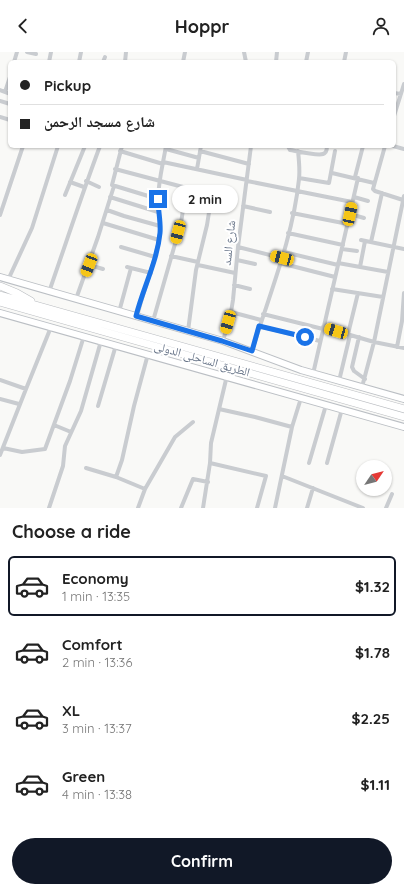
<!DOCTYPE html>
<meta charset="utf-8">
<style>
:root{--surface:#fff;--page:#f2f2f2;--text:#222;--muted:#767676;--line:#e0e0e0;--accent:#111827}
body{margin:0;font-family:Quicksand,"Noto Naskh Arabic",sans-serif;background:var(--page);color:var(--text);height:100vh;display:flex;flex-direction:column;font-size:15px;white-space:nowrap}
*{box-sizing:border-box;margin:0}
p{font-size:13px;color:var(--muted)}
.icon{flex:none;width:22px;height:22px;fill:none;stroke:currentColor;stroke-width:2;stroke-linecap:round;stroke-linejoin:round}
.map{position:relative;height:456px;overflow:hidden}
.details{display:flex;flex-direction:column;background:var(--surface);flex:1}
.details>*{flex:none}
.hud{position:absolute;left:8px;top:8px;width:388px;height:88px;border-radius:6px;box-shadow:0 1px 3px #0004;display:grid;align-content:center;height:88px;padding:0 12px;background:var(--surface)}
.needle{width:26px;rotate:55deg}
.buttons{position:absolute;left:356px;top:408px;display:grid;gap:8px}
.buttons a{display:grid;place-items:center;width:36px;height:36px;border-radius:50%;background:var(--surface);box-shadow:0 1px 3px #0004;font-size:20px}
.end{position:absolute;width:18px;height:18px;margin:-9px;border:5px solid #1a73e8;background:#fff;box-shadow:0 0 0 2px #fff}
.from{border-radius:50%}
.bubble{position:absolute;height:28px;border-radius:14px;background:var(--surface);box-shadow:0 1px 3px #0004;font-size:13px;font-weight:700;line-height:28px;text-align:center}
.car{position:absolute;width:12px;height:24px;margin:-12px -6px;border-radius:5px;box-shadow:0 0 3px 1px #0007;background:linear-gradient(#f5c518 24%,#345 0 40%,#f5c518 0 76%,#345 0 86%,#f5c518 0)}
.hud b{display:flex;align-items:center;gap:14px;height:38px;font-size:15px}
.hud b+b{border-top:1px solid var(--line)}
.hud i{width:10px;height:10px;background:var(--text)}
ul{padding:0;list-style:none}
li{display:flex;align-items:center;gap:12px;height:60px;margin:0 8px 6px;padding:0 4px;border:2px solid transparent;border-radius:6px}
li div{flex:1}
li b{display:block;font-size:15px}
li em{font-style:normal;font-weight:700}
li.selected{border-color:var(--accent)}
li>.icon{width:36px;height:36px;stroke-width:1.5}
h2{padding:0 12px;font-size:18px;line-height:48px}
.button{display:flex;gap:8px;margin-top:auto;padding:8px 12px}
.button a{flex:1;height:46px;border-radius:24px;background:var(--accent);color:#fff;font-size:16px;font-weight:700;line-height:46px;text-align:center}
header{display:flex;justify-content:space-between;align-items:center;height:52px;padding:0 12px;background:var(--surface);font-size:18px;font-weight:700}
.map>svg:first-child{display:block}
</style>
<header><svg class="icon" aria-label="back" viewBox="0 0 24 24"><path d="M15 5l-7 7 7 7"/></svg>Hoppr<svg class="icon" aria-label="person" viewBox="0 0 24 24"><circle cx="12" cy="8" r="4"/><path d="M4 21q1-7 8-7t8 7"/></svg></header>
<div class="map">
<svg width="404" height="456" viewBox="0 0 404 456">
<rect width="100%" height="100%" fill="#f9f9f7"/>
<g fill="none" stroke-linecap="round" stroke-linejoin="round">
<defs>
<path id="secondary" d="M0 225 223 289 301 318 404 347
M0 261 404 375"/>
<path id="highway" d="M0 234 17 241 31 249
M0 243 404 357
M0 250 404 365"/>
</defs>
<use href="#secondary" stroke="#bbbfc4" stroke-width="8"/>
<use href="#highway" stroke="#b9bcc0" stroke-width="8"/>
<path stroke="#c9ccd0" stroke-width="4" d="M27 0 36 2
M244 0 246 10
M14 10 17 0
M49 10 51 0
M79 10 81 0
M103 10 105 5
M125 10 126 0
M183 10 185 0
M276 10 277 0
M306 10 308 0
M344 10 346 0
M0 38 10 42
M5 40 10 25
M394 41 401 42
M0 49 10 52
M394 64 404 32
M0 65 10 68
M122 94 112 133 158 147
M288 94 290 98C296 99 317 104 323 102 326 101 327 98 327 94
M385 94 373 137 375 139 403 148
M393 94 404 97
M166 97 199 106
M120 99 163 112
M200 99 249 112
M163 110 247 128
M115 117 183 135 186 138 181 171 153 269
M197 117 201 94
M332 121 374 131
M355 125 363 94
M299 126 329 131 335 99
M86 129 99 135
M247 129 352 150
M70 130 84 135
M65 143 85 94
M110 145 158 160
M354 145 368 149
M243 154 270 160
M107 158 124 164 160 174
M292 161 348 172
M350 162 364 166
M0 163 23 94
M103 171 159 188
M288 181 343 193
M361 188 404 197
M371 190 382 141
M121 195 155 205
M238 195 282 206
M342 197 357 199
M284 200 338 213
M171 204 198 210
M237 208 255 212
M280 211 335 225
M338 211 388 220
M89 213 103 217
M198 213 235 221
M127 215 151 221
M360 215 365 189
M8 228 32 176 58 94
M234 233 250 237
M332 237 383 245
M49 240C66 191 82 142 100 94
M76 247 98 185 114 134
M119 260 131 216
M231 260 261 268
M263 262 323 277
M137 265C143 237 156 211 160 182 161 171 158 160 158 149 158 130 163 112 166 94
M259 274 320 289
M323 275 374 290 404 296
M188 279 196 218 207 173 213 135
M348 282 358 241
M359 285 352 315 354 319 365 327
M223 289 231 260 233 248 238 195 251 94
M397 295 402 269 404 241
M252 299C269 243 293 186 299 127 300 118 299 108 298 99
M313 322 358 126
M0 328 26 337
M339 329 350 283
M362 335 374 290 404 144
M0 347 19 352
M98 354 116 293
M219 357 255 365 292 375
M54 373 71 380
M3 396 22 400 45 397 70 329 84 284
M0 403 26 337 51 275
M210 411 266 424 257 456
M309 411 326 353
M327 411 342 357
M86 416 116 425 145 437
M282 424 363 456
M116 425 122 408 134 354 148 302
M49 456 63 414 65 394 81 359 101 289
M138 456 145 437 175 385 193 370
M181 456 193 427 208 430
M203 456 210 411 211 391 229 315
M275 456 292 375 301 346
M307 456 313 436
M386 456 392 442"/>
<use href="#secondary" stroke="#fff" stroke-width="6"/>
<use href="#highway" stroke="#fff" stroke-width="7"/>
</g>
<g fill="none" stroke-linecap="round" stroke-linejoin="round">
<path stroke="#1a73e8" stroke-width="5" d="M158 147C158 158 161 170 160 181 157 210 143 236 136 264L222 289 252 299 259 274 305 285"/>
</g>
<g text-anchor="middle" stroke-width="4" stroke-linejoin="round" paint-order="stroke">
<g font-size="12" fill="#677488" stroke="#fff">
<text transform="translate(229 191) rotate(-84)" y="4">شارع السد</text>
<text transform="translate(202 307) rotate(16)" y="4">الطريق الساحلى الدولى</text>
</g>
</g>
</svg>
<div class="buttons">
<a><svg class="needle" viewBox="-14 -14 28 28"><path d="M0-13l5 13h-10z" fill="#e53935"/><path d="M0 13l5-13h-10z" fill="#767676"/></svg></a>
</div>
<i class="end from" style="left:305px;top:285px"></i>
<i class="end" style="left:158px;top:147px"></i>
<div class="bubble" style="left:172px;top:133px;width:66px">2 min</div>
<i class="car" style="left:350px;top:162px;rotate:12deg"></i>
<i class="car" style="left:178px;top:180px;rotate:195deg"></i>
<i class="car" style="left:282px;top:206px;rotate:285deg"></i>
<i class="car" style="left:89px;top:213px;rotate:201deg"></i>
<i class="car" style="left:228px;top:270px;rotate:196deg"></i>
<i class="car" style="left:336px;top:279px;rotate:286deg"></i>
<div class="hud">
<b><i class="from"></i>Pickup</b>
<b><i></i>شارع مسجد الرحمن</b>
</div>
</div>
<section class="details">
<h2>Choose a ride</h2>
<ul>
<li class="selected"><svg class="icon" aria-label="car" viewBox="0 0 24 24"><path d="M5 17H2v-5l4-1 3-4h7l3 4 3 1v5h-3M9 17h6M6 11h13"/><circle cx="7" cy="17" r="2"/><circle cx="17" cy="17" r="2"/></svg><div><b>Economy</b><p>1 min · 13:35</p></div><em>$1.32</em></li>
<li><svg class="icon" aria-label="car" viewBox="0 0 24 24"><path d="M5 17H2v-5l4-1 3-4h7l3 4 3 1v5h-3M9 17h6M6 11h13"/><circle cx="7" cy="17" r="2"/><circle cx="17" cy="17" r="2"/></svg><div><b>Comfort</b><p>2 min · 13:36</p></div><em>$1.78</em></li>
<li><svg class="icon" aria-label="car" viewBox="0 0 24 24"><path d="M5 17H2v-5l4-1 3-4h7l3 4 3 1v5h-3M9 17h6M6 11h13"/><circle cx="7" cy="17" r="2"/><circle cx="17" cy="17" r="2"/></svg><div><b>XL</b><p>3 min · 13:37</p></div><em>$2.25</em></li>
<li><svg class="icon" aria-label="car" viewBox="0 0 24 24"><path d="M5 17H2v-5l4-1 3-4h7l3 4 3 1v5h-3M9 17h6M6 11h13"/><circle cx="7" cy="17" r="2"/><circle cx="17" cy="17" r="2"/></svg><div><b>Green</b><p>4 min · 13:38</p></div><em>$1.11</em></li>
</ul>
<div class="button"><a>Confirm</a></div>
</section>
